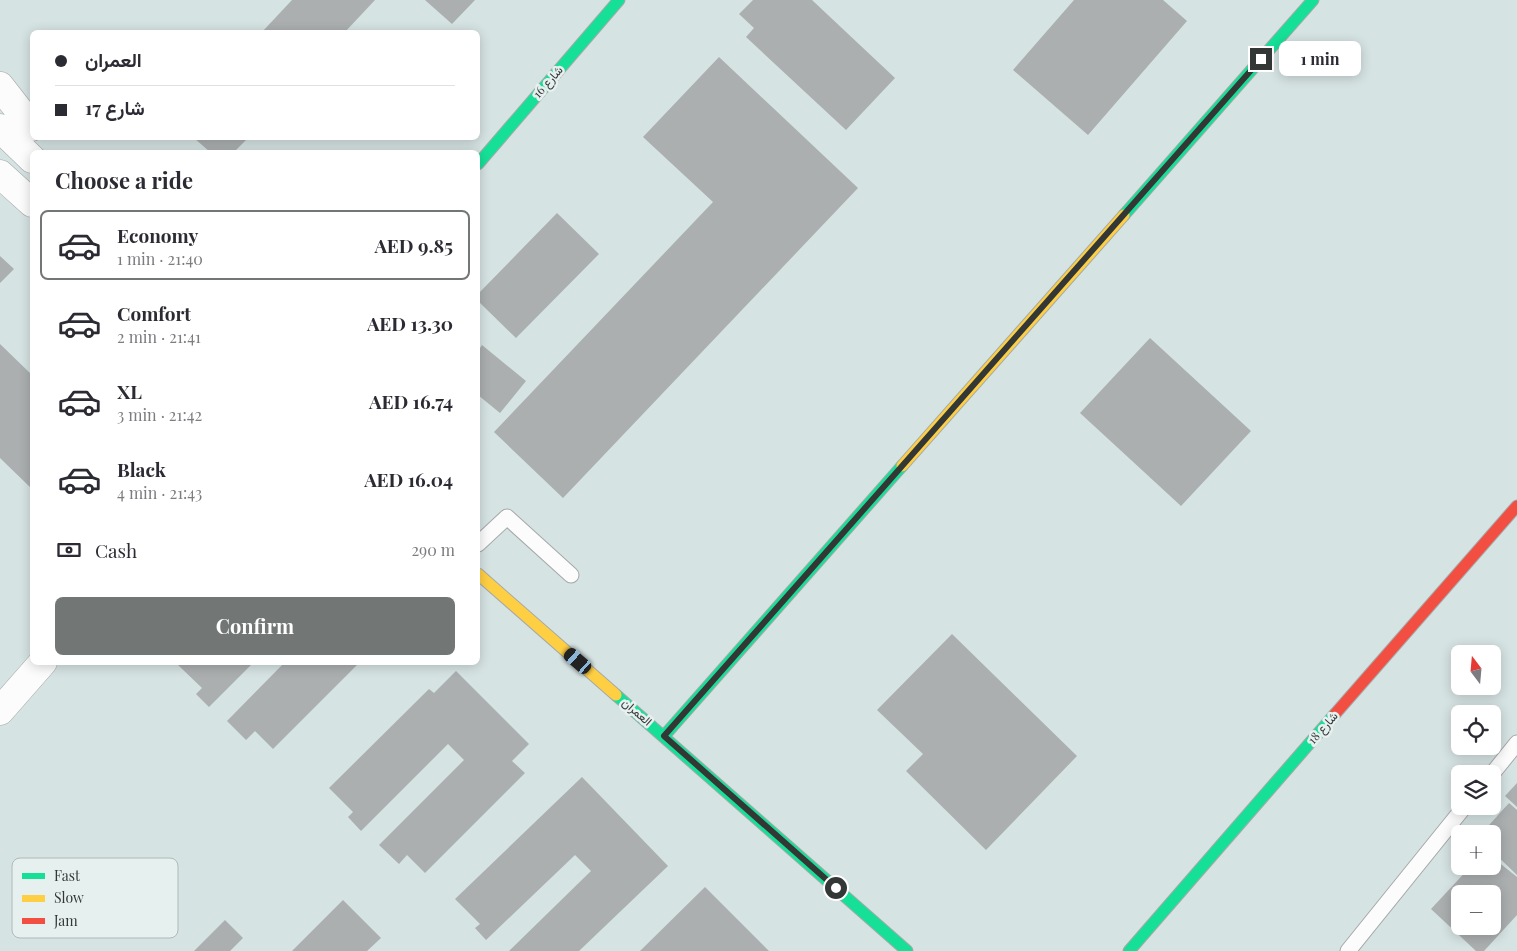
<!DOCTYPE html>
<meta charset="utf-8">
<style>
:root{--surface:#fff;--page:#f2f2f3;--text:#2b2b33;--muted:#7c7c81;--line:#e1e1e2;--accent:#727776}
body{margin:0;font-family:"Playfair Display",Vazirmatn,serif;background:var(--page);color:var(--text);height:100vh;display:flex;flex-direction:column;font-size:19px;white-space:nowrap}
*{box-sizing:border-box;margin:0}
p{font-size:16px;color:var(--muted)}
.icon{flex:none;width:28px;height:28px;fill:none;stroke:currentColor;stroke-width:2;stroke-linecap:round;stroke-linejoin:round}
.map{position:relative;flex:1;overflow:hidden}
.details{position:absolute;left:30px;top:150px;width:450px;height:515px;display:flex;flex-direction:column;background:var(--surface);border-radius:8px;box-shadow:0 2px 12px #0003}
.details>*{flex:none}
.guide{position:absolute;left:30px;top:30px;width:450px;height:110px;border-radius:8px;box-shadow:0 2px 12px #0003;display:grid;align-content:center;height:110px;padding:0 25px;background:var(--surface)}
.needle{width:32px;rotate:344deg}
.buttons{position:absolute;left:1451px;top:645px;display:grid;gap:10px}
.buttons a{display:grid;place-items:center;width:50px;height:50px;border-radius:8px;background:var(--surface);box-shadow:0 2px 12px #0003;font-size:25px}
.end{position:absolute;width:22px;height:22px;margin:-11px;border:6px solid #333736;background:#fff;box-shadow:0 0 0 2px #fff}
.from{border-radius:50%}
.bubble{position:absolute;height:35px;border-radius:8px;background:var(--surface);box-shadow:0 2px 12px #0003;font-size:16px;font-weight:700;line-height:35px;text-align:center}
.car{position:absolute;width:15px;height:30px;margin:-15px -8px;border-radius:6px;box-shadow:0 0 4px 1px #0007;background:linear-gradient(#222 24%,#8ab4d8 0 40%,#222 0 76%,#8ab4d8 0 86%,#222 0)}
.guide b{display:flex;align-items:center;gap:18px;height:48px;font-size:19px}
.guide b+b{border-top:1px solid var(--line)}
.guide i{width:12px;height:12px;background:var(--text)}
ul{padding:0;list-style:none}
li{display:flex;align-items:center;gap:15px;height:70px;margin:0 10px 8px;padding:0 15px;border:2px solid transparent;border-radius:8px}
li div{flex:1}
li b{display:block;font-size:19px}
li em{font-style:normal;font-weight:700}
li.active{border-color:var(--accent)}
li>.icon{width:45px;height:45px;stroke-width:1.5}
h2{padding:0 25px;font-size:22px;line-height:60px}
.pay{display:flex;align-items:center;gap:12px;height:55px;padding:0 25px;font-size:19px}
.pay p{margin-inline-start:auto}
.action{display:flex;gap:10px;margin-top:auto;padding:10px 25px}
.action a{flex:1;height:58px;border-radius:8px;background:var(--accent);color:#fff;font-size:20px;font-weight:700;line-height:58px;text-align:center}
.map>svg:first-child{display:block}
</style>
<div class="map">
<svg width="1517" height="951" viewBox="0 0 1517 951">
<rect width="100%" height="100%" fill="#e8eeed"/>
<path fill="#d5e3e2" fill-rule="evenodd" d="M0 0H1517V951H0ZM32 32H478V138H32ZM32 152H478V662H32ZM1460 654H1492V686H1460ZM1460 714H1492V746H1460ZM1460 774H1492V806H1460ZM1460 834H1492V866H1460ZM1460 894H1492V926H1460Z"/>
<path fill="#abafaf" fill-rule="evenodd" d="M292 0H375L345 32H262Z
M425 0H475L452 24Z
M753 0H812L895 78 846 130 746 37 754 28 739 14Z
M1074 0H1163L1187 21 1088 135 1013 70Z
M719 57 858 188 563 498 494 432 713 202 643 137Z
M194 138H248L234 152H210Z
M557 213 599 254 516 338 478 301V294Z
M0 256 14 269 0 283Z
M1150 338 1251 431 1181 506 1080 413Z
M0 344 32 375V489L0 458Z
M482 345 526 381 500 413 478 395V351Z
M952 634 1077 756 986 850 906 771 923 754 877 710Z
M179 662H254L209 707 196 694 202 688 177 664Z
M285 662H360L273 749 255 731 246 740 227 721Z
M456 671 529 744 512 761 525 773 425 873 407 855 399 864 379 845 464 760 448 744 361 831 348 817 353 812 329 788 429 689 434 693Z
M582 777 668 866 579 951H509L591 871 575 855 486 940 475 928 480 924 455 899Z
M1517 783V807L1505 796Z
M1509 803 1517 810V875L1492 851V834H1481Z
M1492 857 1517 877V915L1484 951H1476L1431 909 1471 866H1492ZM1460 894H1492V926H1460Z
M705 887 769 951H640Z
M343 900 381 938 367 951H292Z
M225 920 243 938 230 951H194Z"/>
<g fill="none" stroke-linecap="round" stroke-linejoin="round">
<defs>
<path id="lane" d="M478 544 507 517 571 575
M1492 774 1517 743
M1348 951 1465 806"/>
<path id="street" d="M0 86 32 127
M0 128 32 159
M0 174 32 203
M0 711 43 662"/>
<path id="fast" d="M478 164 619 0
M1124 215 1313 0
M616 695 907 951
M664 736 902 466
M1129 951 1335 714"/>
<path id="slow" d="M902 466 1124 215
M478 574 616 695"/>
<path id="jam" d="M1335 714 1517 506"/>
</defs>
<use href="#lane" stroke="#a5a9a8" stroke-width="17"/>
<use href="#street" stroke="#a5a9a8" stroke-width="29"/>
<use href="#fast" stroke="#a5a9a8" stroke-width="13"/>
<use href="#slow" stroke="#a5a9a8" stroke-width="13"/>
<use href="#jam" stroke="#a5a9a8" stroke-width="13"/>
<use href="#lane" stroke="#fcfcfc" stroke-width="15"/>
<use href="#street" stroke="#fcfcfc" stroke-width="28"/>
<use href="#fast" stroke="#16e098" stroke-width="11"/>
<use href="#slow" stroke="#ffcf43" stroke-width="11"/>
<use href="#jam" stroke="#f24e42" stroke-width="11"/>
</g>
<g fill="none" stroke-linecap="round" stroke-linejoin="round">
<path stroke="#333736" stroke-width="6" d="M836 888 664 736 1261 59"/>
</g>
<g text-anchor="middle" stroke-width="5" stroke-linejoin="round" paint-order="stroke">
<g font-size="12" fill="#333736" stroke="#e6f0ef">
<text transform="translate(548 82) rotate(-49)" y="4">شارع 16</text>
<text transform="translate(637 712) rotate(41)" y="4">العمران</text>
<text transform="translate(1323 728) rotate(-49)" y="4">شارع 18</text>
</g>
</g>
<rect x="12" y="858" width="166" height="80" rx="8" fill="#e6f0ef" stroke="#b0b8b8" stroke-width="1"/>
<rect x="22" y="873" width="23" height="6" fill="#16e098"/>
<rect x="22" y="895" width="23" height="7" fill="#ffcf43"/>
<rect x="22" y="918" width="23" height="6" fill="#f24e42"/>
<g font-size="14" fill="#333736">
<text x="54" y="881">Fast</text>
<text x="54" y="903">Slow</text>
<text x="54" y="926">Jam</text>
</g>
</svg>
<div class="buttons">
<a><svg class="needle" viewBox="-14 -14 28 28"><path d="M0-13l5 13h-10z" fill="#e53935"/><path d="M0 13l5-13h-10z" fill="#7c7c81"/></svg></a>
<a><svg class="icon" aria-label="locate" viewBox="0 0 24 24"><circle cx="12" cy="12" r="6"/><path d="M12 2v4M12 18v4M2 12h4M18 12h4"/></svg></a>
<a><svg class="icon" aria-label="layers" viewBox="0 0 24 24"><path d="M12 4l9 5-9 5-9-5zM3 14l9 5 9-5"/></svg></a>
<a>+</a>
<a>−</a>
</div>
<i class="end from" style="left:836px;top:888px"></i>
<i class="end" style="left:1261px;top:59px"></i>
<div class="bubble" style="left:1279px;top:41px;width:82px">1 min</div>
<i class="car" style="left:578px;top:661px;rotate:311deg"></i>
<div class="guide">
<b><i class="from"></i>العمران</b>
<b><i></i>شارع 17</b>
</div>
<section class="details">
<h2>Choose a ride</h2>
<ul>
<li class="active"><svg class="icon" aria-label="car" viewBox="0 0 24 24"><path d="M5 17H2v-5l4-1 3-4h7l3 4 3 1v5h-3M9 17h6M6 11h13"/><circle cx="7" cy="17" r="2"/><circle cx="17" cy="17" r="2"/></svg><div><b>Economy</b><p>1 min · 21:40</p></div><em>AED 9.85</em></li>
<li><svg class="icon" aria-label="car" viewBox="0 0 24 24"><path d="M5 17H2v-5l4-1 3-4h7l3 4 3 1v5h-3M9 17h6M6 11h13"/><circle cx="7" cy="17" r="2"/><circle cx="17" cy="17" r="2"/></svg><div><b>Comfort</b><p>2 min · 21:41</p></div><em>AED 13.30</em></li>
<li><svg class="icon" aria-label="car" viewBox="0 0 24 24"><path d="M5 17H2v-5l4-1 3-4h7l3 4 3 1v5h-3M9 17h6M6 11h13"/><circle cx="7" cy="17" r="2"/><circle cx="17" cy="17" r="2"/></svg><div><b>XL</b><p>3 min · 21:42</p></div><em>AED 16.74</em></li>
<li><svg class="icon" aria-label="car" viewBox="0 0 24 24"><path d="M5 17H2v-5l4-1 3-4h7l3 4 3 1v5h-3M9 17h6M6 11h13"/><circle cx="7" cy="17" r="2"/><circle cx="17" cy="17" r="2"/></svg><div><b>Black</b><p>4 min · 21:43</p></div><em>AED 16.04</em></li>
</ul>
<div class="pay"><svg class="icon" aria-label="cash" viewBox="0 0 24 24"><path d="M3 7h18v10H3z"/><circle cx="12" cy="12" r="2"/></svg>Cash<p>290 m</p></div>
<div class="action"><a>Confirm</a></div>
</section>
</div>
